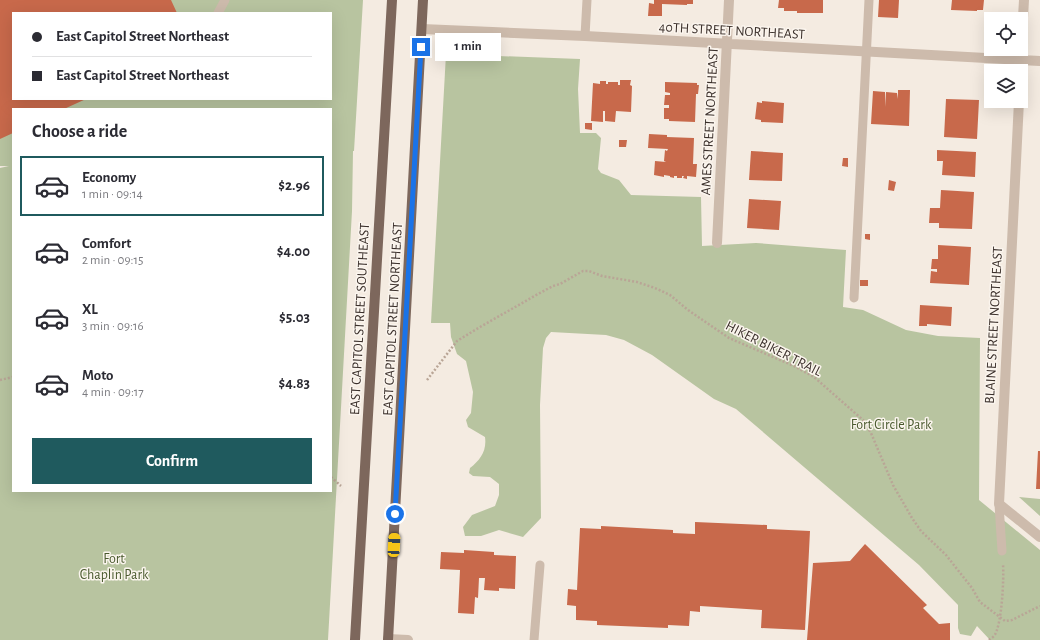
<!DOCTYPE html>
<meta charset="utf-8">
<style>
:root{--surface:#fff;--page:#f2f2f3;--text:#2b2b33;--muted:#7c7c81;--line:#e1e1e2;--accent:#1f5a5e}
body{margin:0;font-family:"Alegreya Sans",sans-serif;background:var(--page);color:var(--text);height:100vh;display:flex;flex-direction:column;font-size:15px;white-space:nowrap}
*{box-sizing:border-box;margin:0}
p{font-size:13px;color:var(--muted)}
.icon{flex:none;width:22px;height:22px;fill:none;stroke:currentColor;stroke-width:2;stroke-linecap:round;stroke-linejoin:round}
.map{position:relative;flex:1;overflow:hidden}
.side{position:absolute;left:12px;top:108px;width:320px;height:384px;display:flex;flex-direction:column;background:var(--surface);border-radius:0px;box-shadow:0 4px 16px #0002}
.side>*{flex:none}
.guide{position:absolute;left:12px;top:12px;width:320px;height:88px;border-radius:0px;box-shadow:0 4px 16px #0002;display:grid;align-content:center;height:88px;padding:0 20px;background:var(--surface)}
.fabs{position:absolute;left:984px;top:12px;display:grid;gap:8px}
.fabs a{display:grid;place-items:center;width:44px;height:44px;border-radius:0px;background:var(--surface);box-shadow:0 4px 16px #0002;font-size:20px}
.end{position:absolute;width:18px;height:18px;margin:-9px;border:5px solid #1a73e8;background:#fff;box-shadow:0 0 0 2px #fff}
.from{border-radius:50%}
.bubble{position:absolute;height:28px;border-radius:0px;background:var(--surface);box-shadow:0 4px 16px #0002;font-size:13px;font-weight:600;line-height:28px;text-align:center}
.car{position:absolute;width:12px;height:24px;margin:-12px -6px;border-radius:5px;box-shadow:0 0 3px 1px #0007;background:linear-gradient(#f5c518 24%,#345 0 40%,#f5c518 0 76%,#345 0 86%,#f5c518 0)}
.guide b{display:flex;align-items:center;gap:14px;height:38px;font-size:15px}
.guide b+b{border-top:1px solid var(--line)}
.guide i{width:10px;height:10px;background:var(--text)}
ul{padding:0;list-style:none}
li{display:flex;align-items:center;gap:12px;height:60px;margin:0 8px 6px;padding:0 12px;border:2px solid transparent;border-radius:0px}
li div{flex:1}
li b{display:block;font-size:15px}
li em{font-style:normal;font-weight:600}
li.on{border-color:var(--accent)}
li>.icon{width:36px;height:36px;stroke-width:1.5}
h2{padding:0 20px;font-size:18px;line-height:48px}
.primary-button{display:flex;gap:8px;margin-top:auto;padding:8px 20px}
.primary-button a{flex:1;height:46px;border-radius:0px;background:var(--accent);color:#fff;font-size:16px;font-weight:600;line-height:46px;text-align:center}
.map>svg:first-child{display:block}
</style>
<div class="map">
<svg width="1040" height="640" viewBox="0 0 1040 640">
<rect width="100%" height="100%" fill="#f4ebe1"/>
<path fill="#b8c4a0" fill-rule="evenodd" d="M0 0H363L354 151H353L352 211 328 640H0V168L9 166H0ZM13 13H331V99H13ZM13 109H331V491H13Z
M446 54 580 59 578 89 580 133H596L601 138 598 169 601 173 619 180 631 195 701 197 702 246 756 243 846 250 843 307 863 310 906 330 938 336 980 338 979 500 1040 550V640H990L977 626 971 636 960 634 958 628V605L919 565 736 409 714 399 652 355 624 340 606 335 551 332 546 338 543 348 540 405 541 518 523 537 499 530 481 536H465L463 527 472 515 495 506 499 495V484L490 477 473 476 469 473 470 468C480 460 487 451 485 437L468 427 466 420 471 413 473 392 466 361 457 354 451 337 450 323H431Z
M1019 497 1040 499V516Z"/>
<path fill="#c8694b" d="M0 0H171L177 13H13V99H86L64 109H13V133L0 139Z
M654 0H693V4H687V5L662 4V16H648L649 3 654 4Z
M779 0H823V13H797V11H784V8H778Z
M879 0H899L898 18 878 17Z
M952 0H984L983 10H977V11L951 10Z
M620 80H631L630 85 632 86 631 112 616 111 615 122 605 121V111H603V122L591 121 593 83 600 84V81H606V84H608V82H618V85H620Z
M665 82 697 83V85H699L698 94H696L695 122 669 121V119H664V108H669V105H664L665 95H670V93L665 92Z
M898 90H910L909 126 871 124 873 91 885 92V107L886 92 897 93 898 99Z
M946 99 979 100 977 139 944 137Z
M762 101 784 103 783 123 761 122V120L755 119 757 102 762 103Z
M585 123H592V130L585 129Z
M649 134 667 135V137L694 138 693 164H697L696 177 687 176V179L683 178 684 176H682V178H677V176H674V178L670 177V176L664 175V177L654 175 655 161 666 162 664 161 665 150 667 151 668 149 648 148Z
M619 140H627L626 147H619Z
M937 150 976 152 975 177 942 175 943 161H937Z
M751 151 783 153 782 181 749 180Z
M843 158H848V167L842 166Z
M889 180 896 182 894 191 888 190Z
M941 190 974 192 972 229 939 228V223H929L930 208H940Z
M749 199 781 201 779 230 747 228Z
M865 234H870V240L865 239Z
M938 245 971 247 969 285 930 283 931 271 937 272V269H931L932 259H938Z
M860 280H868V286H860Z
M920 305 952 307 951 326 927 324V326H919Z
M1038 451H1040V489H1036Z
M695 522 767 525V529L810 531 805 630 761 628 762 610 700 606V612L690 611 689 626 668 625V628L597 625V621L576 620V606L567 605 568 589 577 590 580 528 601 529V526L673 530V533L695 534Z
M865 544 927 605 923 608 939 624 950 623V640H807L813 563 850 561Z
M464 550 494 552V555L516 556 515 589 499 588V591L484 590 485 578H479L478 598 475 597 474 614 458 613 460 570 440 569 441 552 464 553Z"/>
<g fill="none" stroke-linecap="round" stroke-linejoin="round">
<path stroke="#b9a596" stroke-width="2.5" stroke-dasharray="2 2" stroke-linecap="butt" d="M0 380 13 377
M427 380 457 341 480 327 538 294 553 286 560 284 583 271H589L602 276 637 282 655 288 670 295 688 310 729 338 794 366 814 377 863 420 871 433 893 485 912 518 921 531 946 555 972 588 980 602 1005 621 1012 620 1040 606
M331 477 341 486
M989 640C990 639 992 638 994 636 1002 626 1004 578 1003 564"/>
<path stroke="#cdbbac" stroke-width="9" d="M218 13 225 0
M585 36 587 0
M854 298 869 0
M999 504 1002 551
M534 640 540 565"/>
<path stroke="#cdbbac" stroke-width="10" d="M422 29 585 36 1040 61
M1020 71 1024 0
M1019 101 999 504 1040 537
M717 243 729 0
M388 639 408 640"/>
<path stroke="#7d675c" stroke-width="10" d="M355 640 392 0
M388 640 423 0"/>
</g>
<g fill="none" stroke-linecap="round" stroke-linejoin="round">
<path stroke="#1a73e8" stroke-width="5" d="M395 514 421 47"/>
</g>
<g text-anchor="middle" stroke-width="3" stroke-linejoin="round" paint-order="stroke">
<g font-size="14" fill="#3b302b" stroke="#fbf5ee">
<text transform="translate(732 30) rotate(3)" y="5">40TH STREET NORTHEAST</text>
<text transform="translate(709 121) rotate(-87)" y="5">AMES STREET NORTHEAST</text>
<text transform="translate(359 319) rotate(-87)" y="5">EAST CAPITOL STREET SOUTHEAST</text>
<text transform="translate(392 319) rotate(-87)" y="5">EAST CAPITOL STREET NORTHEAST</text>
<text transform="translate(993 325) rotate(-87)" y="5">BLAINE STREET NORTHEAST</text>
<text transform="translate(774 348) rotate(27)" y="5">HIKER BIKER TRAIL</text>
</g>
<g font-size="14" fill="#4a5a2e" stroke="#fbf5ee">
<text x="891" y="429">Fort Circle Park</text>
<text x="114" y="563">Fort<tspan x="114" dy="16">Chaplin Park</tspan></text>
</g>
</g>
</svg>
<div class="fabs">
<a><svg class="icon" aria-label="locate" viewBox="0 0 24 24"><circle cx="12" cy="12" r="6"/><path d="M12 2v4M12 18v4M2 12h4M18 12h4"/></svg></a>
<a><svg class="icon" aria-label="layers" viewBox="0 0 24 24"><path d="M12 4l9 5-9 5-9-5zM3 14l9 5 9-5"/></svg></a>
</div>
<i class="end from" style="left:395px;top:514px"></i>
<i class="end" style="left:421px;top:47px"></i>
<div class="bubble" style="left:435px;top:33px;width:66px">1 min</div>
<i class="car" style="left:394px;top:545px;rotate:3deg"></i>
<div class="guide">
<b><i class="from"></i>East Capitol Street Northeast</b>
<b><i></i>East Capitol Street Northeast</b>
</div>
<section class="side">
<h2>Choose a ride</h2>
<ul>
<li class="on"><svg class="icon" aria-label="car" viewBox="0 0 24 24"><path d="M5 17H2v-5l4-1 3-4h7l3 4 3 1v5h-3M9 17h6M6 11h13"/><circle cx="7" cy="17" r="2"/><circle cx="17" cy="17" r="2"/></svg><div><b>Economy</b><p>1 min · 09:14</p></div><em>$2.96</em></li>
<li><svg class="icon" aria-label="car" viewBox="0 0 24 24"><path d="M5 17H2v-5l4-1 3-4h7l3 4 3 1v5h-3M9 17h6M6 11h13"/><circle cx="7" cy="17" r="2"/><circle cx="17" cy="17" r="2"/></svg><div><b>Comfort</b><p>2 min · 09:15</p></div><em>$4.00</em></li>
<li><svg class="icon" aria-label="car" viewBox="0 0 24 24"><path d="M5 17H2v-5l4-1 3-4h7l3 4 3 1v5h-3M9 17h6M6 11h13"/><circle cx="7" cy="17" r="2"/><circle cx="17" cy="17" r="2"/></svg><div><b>XL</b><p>3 min · 09:16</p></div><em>$5.03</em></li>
<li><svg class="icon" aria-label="car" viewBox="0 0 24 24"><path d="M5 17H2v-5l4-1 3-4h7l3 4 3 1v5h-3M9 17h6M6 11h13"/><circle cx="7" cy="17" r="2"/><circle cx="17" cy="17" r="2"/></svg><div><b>Moto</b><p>4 min · 09:17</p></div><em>$4.83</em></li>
</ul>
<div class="primary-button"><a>Confirm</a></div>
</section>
</div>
